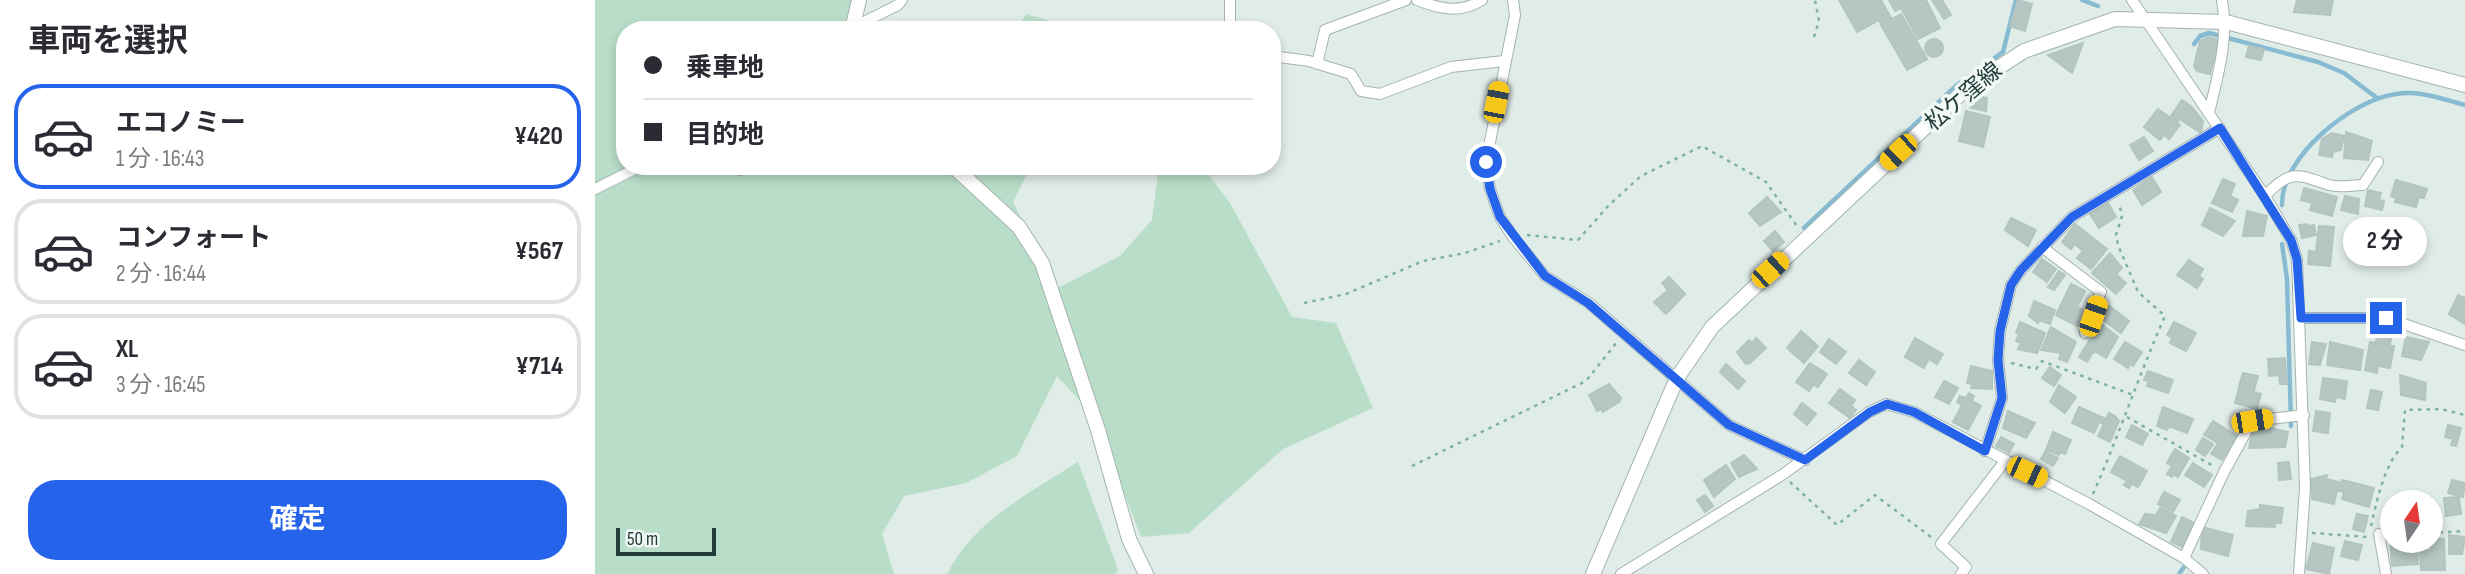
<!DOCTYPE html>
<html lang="ja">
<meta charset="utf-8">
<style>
:root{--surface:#fff;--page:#f7f7f7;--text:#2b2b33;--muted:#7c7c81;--line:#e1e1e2;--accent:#2563eb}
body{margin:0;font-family:"Sofia Sans Condensed","Noto Sans JP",sans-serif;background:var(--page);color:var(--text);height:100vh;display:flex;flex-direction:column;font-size:26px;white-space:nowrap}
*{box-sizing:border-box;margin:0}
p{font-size:23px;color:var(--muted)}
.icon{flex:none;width:38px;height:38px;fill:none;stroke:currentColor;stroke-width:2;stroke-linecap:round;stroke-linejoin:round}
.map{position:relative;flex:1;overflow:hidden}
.drawer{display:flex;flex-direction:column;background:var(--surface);width:595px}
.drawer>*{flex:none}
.top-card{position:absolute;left:21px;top:21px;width:665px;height:154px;border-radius:28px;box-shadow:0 4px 10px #0003;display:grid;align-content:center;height:154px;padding:0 28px;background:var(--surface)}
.needle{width:46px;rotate:13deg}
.tools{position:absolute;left:1785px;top:490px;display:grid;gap:14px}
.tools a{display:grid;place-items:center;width:63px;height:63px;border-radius:50%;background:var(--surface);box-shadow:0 4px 10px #0003;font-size:35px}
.scale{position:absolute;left:21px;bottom:18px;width:100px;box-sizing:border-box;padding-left:7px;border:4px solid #213c39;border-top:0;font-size:19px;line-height:24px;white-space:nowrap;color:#213c39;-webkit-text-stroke:5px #f1f8f5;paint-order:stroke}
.end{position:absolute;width:32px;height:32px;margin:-16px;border:9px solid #2563eb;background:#fff;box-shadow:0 0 0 4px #fff}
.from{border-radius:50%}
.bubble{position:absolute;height:49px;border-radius:24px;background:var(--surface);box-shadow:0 4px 10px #0003;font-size:23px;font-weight:700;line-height:49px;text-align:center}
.car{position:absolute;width:21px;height:42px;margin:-21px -10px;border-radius:9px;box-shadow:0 0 5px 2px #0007;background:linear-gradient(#f5c518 24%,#345 0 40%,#f5c518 0 76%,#345 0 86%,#f5c518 0)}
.top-card b{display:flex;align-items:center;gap:24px;height:66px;font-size:26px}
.top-card b+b{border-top:2px solid var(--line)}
.top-card i{width:18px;height:18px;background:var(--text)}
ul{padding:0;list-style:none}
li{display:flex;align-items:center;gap:21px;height:105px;margin:0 14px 10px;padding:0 14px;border:4px solid var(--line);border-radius:28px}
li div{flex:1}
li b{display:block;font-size:26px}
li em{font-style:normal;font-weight:700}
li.active{border-color:var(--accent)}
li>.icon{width:63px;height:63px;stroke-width:1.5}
h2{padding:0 28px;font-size:32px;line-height:84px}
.cta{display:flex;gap:14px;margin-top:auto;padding:14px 28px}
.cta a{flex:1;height:80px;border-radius:28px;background:var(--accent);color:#fff;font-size:28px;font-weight:700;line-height:80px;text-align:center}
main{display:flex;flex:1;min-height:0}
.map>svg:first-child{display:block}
</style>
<main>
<section class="drawer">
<h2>車両を選択</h2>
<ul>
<li class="active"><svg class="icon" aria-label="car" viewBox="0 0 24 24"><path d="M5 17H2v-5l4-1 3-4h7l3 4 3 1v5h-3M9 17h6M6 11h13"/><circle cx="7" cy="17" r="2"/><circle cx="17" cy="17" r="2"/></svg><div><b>エコノミー</b><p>1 分 · 16:43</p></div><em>¥420</em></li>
<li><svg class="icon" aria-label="car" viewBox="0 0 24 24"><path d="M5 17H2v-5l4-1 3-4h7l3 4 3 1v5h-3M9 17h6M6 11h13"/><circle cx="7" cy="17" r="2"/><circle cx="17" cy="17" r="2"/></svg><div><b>コンフォート</b><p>2 分 · 16:44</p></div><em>¥567</em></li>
<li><svg class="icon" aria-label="car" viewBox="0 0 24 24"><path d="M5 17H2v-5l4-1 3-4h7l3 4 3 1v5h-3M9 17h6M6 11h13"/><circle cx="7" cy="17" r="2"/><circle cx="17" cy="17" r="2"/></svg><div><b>XL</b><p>3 分 · 16:45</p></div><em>¥714</em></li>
</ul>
<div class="cta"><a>確定</a></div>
</section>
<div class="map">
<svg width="1870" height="574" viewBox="0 0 1870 574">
<rect width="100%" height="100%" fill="#e0ece8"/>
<path fill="#b8ddc8" d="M0 0H257L248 30H30V166H436L418 202 461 289 525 256 557 220 564 166H607L635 203 697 317 741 323 778 408 688 449 594 533 546 537 500 417 462 376 422 456 371 483 309 496 287 534 299 574H0Z
M432 14 485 30H419Z
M483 462 523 569 520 574H352C379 520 435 493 483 462Z"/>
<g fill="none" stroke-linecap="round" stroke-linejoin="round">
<path stroke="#87bbd2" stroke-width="4.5" d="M1487 0 1503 6
M1599 44 1605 36 1614 33 1723 62 1749 73 1782 98
M1687 205C1686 157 1756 100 1801 94 1824 90 1847 99 1870 105
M1209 228 1362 85 1408 52 1421 0
M1687 244 1692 279 1696 426
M1584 574 1589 567"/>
</g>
<path fill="#b6c6c2" stroke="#b3c5c0" stroke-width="2" d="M1244 0H1286L1296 18 1286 24 1284 20 1262 32Z
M1294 0H1331L1345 28 1323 39 1306 8 1300 11Z
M1337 0H1347L1356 15 1349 19Z
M1423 0 1437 4 1430 31 1415 26Z
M1702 0H1738L1735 15 1699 12Z
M1306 14 1332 59 1312 70 1286 25Z
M1613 37 1624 40 1615 74 1602 71 1599 66 1605 41Z
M1330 48a9 9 0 1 1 18 0a9 9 0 1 1-18 0Z
M1488 43 1477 73 1453 55Z
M1654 46 1669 49 1666 60 1651 57Z
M1388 97 1392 98 1391 111 1376 108Z
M1587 100 1594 105 1583 121 1576 116Z
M1596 106 1608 121 1606 133 1586 120Z
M1563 109 1585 125 1574 139 1569 135 1565 140 1549 127Z
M1371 111 1395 117 1388 147 1364 141Z
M1751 132 1777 141 1773 160 1749 158Z
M1737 133 1749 136 1746 150 1738 152 1737 157 1724 155 1727 139Z
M1549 137 1558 151 1544 160 1535 145Z
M1557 177 1566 192 1547 205 1538 190Z
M1628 179 1640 184 1635 196 1643 200 1637 212 1617 203Z
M1801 180 1832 189 1829 198 1824 197 1821 207 1800 202 1801 198 1796 196Z
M1709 188 1742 197 1737 216 1715 210 1717 203 1706 200Z
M1773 190 1786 193 1784 200 1789 201 1787 210 1770 206Z
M1750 196 1764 199 1763 214 1746 210Z
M1172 197 1186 212 1165 226 1154 213Z
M1513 203 1521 217 1504 228 1495 214Z
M1615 208 1640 221 1628 236 1607 225Z
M1652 211 1672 216 1668 236H1648Z
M1416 218 1441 230 1433 246 1410 230Z
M1480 224 1512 249 1496 269 1482 258 1488 251 1480 244 1476 249 1467 242Z
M1712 224 1713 226 1719 225 1721 235 1707 238 1704 225Z
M1724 226 1739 227 1735 266 1713 264 1714 251 1721 252Z
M1180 231 1189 242 1178 251 1169 241Z
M1515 253 1527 268 1521 274 1531 283 1521 294 1497 273Z
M1447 259 1461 269 1452 282 1438 272Z
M1594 260 1608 269 1604 276 1608 279 1602 288 1582 275Z
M1464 271 1470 275 1459 290 1453 287Z
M1074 277 1090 294 1071 314 1059 302 1073 290 1067 283Z
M1476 284 1490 291 1482 307 1490 311 1482 326 1461 315Z
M1863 295 1870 298V324L1854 314Z
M1439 301 1460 310 1455 324 1444 320 1443 323 1434 316Z
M1513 305 1534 321 1526 333 1504 317Z
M1425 322 1450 333 1442 353 1423 349 1426 343 1421 341 1424 334 1421 333Z
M1579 322 1601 333 1591 351 1575 343 1577 338 1572 335Z
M1505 323 1523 337 1511 358 1499 351 1492 362 1484 357Z
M1456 327 1481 342 1472 362 1464 359 1466 353 1446 350Z
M1784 327 1798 330 1795 344 1781 341Z
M1206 331 1223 346 1209 363 1192 348Z
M1811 337 1834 342 1826 360 1807 356Z
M1161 338 1171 348 1154 364 1150 363 1142 352 1154 340 1157 343Z
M1320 338 1348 354 1342 364 1334 359 1329 368 1310 357Z
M1234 339 1251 352 1241 364 1225 352Z
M1530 342 1547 352 1538 366 1535 364 1533 368 1519 359Z
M1717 342 1731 344 1725 365 1714 364Z
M1735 342 1768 350 1765 370 1732 365Z
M1775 342 1799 346 1795 368 1783 366 1782 373 1770 370Z
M1690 358 1692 384H1685L1684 375 1674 376 1673 359Z
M1264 360 1280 372 1271 385 1254 373Z
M1215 363 1232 374 1223 387 1219 384 1214 391 1201 382Z
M1131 364 1150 381 1143 389 1125 372Z
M1376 366 1397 371V389L1376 388 1377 384 1372 383Z
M1455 367 1466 375 1459 386 1447 378Z
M1553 371 1578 380 1573 393 1552 386 1554 381 1549 380Z
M1648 373 1663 376 1659 390 1644 386Z
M1805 375 1831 383 1830 400 1806 395Z
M1728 378 1752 381 1750 399 1741 397 1740 402 1725 399Z
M1349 381 1363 388 1354 404 1340 397Z
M1014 384 1026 398 1024 402 1008 412 1006 409 1002 411 994 395Z
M1464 385 1481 397 1470 413 1455 402Z
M1644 388 1666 394 1662 409 1640 403Z
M1245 389 1260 400 1256 406 1261 410 1255 418 1234 403Z
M1776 390 1787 392 1783 410 1772 408Z
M1374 393 1379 396 1377 401 1386 406 1373 430 1358 422 1367 405 1362 402 1365 396 1371 398Z
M1207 403 1221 414 1212 425 1199 414Z
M1484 407 1511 419 1514 413 1520 416 1524 421 1515 442 1503 436 1509 424 1504 422 1499 433 1477 423Z
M1568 407 1598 419 1592 433 1574 426 1572 430 1562 426Z
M1413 411 1440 423 1431 438 1408 428Z
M1721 411 1735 413 1733 433 1718 431Z
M1618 421 1642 436 1627 460 1616 454 1623 443 1609 435Z
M1537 425 1553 434 1547 445 1531 437Z
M1853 425 1866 428 1861 446 1856 445 1858 439 1850 437Z
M1667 426 1693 432 1690 447 1654 448 1658 429 1666 431Z
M1458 432 1476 440 1470 454 1465 452 1464 455 1451 450Z
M1406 437 1419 444 1414 453 1401 446Z
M1608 438 1618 444 1610 456 1601 450Z
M1580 449 1594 458 1583 477 1578 474 1577 477 1572 474 1577 466 1572 463Z
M1450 452 1463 458 1458 466 1446 459Z
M1149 455 1162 469 1144 477 1136 463Z
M1525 456 1552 471 1543 487 1537 484 1534 488 1529 485 1532 481 1516 472Z
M1694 462 1696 479 1684 480 1683 463Z
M1598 463 1617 475 1609 487 1590 475Z
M1131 465 1140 479 1119 497 1109 480Z
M1732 475 1731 479 1744 482 1739 504 1717 499 1716 479Z
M1747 480 1779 488 1774 507 1747 499 1749 492 1744 491Z
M1857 480 1870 483 1868 497 1853 493Z
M1569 492 1585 500 1578 512 1563 504Z
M1110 495 1118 506 1110 512 1102 500Z
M1864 497 1866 514 1851 516 1849 498Z
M1665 505 1688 508 1686 523H1680V527L1651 526 1653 511 1665 509Z
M1565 508 1581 516 1571 533 1544 524 1550 514 1561 515Z
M1762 514 1773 516 1769 532 1758 529Z
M1587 517 1599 523 1588 547 1576 542Z
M1607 527 1638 535 1633 556 1606 549Z
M1854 535 1870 537 1867 554H1854Z
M1795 539 1822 541 1823 564 1797 566Z
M1836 539H1849L1850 570H1826L1825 550H1836Z
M1750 541 1767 545 1763 560 1746 556Z
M1718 543 1739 548 1734 574 1711 569Z"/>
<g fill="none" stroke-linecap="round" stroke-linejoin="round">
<defs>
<path id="minor" d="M635 0V30
M822 0C845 9 865 14 887 0
M918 0 920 15 891 162 895 189 905 217 918 237 950 276 994 303 1134 425 1210 460
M1537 0 1670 196 1696 240 1702 259 1710 488 1704 574
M255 29 303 5 307 0
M677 56 714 61 756 74 766 91 785 94 856 67 909 61
M722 64 730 30 811 0
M1614 113C1623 74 1634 39 1627 0
M134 166 145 170 150 166
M0 189 46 166
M1670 196C1695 169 1702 174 1734 185 1745 188 1757 185 1768 185L1783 162
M1447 247 1506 292 1490 333
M1706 318H1791L1870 345
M1390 451 1407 398 1403 360 1405 331 1416 285 1426 270 1477 217 1625 128
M1784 534 1791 574
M1589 558 1629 472 1657 421 1709 415
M1026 574 1187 475 1274 412 1291 404 1319 412 1494 504 1589 558 1608 574
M1366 574 1371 567 1346 544 1410 461"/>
<path id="tertiary" d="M257 30 264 0
M358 166 424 227 447 263 503 430 534 539 551 574
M998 574 1082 378 1117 327 1372 88 1429 51 1520 19 1631 22 1870 85"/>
</defs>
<use href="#minor" stroke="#a3b4b0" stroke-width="12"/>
<use href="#tertiary" stroke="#a3b4b0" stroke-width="16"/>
<path stroke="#80b0a8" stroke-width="2.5" stroke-dasharray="3.5 5" stroke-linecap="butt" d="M1219 37 1224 21 1220 0
M932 235 983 240 1014 205 1046 176 1107 146 1171 182 1204 229
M709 303 751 294 828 261 870 253 905 241
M1416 363 1441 369 1447 361 1538 395
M1532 417 1620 467
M817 466 991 381 1022 342
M1195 482 1242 525 1280 495 1336 537
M1498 494C1524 435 1544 375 1570 316L1543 292 1523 245 1521 235 1527 216 1524 204
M1776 526C1781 503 1790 463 1807 447L1810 410 1846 409 1870 415
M1717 533 1773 537
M1836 533 1870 531"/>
<use href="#minor" stroke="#fff" stroke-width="10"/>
<use href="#tertiary" stroke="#fff" stroke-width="14"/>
</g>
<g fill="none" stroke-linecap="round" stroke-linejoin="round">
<path stroke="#2563eb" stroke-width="9" d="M891 162 895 189 905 217 950 276 993 303 1134 425 1210 460 1275 412 1292 404 1319 412 1390 451 1407 398 1403 360 1405 331 1416 285 1426 270 1477 217 1625 128 1696 240 1702 259 1706 318H1791"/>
</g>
<g text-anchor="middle" stroke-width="7" stroke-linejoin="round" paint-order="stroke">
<g font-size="23" fill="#213c39" stroke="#f1f8f5">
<text transform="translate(1368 96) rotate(-40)" y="8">松ケ窪線</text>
</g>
</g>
</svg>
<div class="tools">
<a><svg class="needle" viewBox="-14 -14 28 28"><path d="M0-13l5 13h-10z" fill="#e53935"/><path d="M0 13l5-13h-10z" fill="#7c7c81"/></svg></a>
</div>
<div class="scale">50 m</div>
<i class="end from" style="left:891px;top:162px"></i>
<i class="end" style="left:1791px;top:318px"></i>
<div class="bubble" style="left:1748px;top:217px;width:84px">2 分</div>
<i class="car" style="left:901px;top:102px;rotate:11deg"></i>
<i class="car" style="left:1303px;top:152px;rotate:227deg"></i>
<i class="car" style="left:1175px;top:270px;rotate:48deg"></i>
<i class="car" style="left:1498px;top:316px;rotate:19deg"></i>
<i class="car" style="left:1657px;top:421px;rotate:81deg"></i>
<i class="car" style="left:1432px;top:472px;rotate:115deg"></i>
<div class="top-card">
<b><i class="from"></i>乗車地</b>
<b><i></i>目的地</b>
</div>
</div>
</main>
